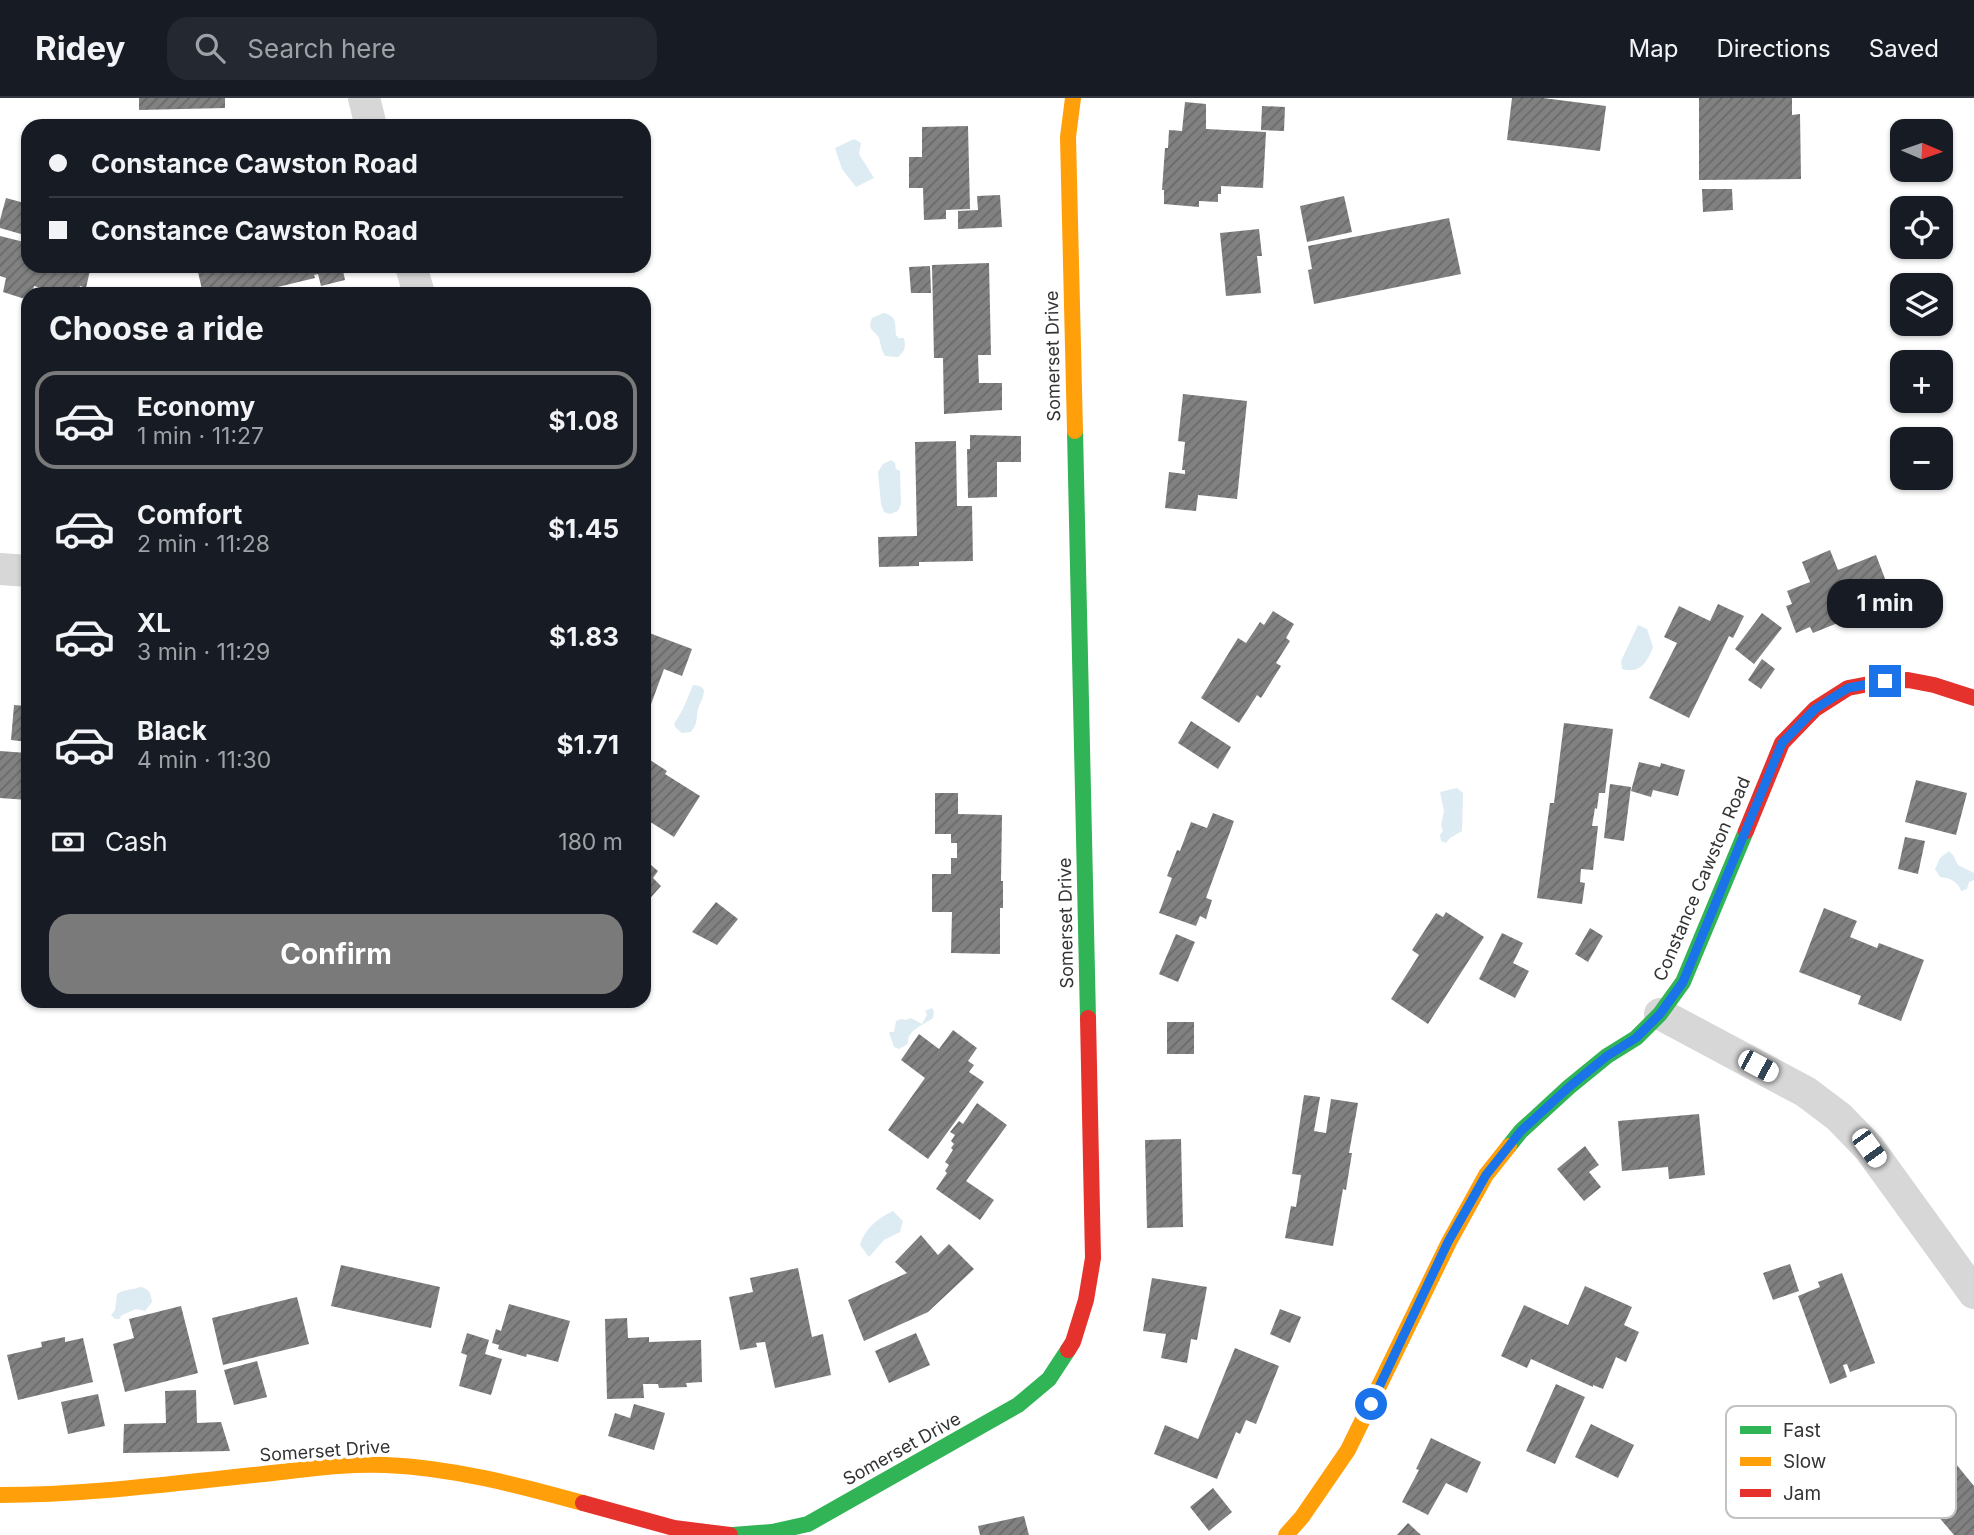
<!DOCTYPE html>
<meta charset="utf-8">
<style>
:root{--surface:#171b24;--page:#242831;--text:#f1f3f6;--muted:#9ea1a6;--line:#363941;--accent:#7a7a7a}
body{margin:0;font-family:Inter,sans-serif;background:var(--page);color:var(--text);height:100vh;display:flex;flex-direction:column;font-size:26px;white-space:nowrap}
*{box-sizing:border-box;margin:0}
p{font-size:23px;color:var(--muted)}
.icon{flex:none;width:38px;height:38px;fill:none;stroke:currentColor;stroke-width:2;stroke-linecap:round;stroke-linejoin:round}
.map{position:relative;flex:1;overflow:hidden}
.details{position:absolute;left:21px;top:189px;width:630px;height:721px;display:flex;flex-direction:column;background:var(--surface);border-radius:21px;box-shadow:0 2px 5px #0004}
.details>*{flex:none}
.banner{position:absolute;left:21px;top:21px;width:630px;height:154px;border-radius:21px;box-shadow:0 2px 5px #0004;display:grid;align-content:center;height:154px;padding:0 28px;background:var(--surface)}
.needle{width:46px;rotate:92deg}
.tools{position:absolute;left:1890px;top:21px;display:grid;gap:14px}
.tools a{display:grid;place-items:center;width:63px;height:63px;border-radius:14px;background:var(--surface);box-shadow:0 2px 5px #0004;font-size:35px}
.end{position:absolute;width:32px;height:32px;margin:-16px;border:9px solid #1a73e8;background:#fff;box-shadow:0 0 0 4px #fff}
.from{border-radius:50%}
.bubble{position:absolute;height:49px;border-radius:21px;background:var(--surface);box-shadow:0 2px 5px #0004;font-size:23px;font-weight:700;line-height:49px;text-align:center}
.car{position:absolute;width:21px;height:42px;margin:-21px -10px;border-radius:9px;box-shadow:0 0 5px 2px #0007;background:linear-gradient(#fff 24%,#345 0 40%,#fff 0 76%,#345 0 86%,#fff 0)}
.banner b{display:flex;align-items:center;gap:24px;height:66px;font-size:26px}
.banner b+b{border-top:2px solid var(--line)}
.banner i{width:18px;height:18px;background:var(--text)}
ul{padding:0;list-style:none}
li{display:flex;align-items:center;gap:21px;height:98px;margin:0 14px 10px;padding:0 14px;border:4px solid transparent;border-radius:21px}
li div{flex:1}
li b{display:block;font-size:26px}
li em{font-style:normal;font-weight:700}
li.current{border-color:var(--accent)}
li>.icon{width:63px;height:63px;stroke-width:1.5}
h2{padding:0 28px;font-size:32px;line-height:84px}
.pay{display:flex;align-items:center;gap:18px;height:77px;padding:0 28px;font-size:26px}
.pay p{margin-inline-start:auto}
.primary-button{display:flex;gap:14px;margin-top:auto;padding:14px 28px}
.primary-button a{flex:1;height:80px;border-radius:21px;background:var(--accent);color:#fff;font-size:28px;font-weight:700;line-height:80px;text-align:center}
header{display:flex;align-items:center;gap:42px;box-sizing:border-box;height:98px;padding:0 35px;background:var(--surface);border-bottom:2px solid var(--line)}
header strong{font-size:33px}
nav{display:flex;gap:38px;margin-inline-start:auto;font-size:24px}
.search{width:490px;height:63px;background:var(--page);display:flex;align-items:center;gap:18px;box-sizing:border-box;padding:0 24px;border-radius:21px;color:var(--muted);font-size:26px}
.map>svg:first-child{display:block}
</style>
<header>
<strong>Ridey</strong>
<div class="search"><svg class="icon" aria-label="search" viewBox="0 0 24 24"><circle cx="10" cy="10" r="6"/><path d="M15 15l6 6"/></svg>Search here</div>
<nav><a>Map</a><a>Directions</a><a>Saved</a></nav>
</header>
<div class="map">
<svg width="1974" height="1437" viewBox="0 0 1974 1437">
<defs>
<pattern id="building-hatch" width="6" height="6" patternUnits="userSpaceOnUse" patternTransform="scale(1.75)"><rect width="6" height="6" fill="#818181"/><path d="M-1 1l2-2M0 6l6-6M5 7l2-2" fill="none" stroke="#6a6a6a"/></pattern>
</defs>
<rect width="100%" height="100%" fill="#fff"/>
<path fill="#ddebf3" d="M854 41 861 45 859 56 874 80 856 89 842 71 835 50Z
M883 215C897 218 895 225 896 237L899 240H904C906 249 905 253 898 259L885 258 882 252 879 240C874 231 867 233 872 220Z
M891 362 895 365 896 371 900 373 901 406 898 413 890 416 884 414 881 406 878 374 883 366Z
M1638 527 1647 531 1653 549C1647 565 1640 576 1622 571L1621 563Z
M693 587 700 588 704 592C704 600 700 604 698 611 696 621 698 625 691 634L682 635 676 630 674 626 683 611Z
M1457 690 1463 695 1462 733 1450 740 1446 745 1441 743 1440 737 1443 733 1441 728 1444 713 1440 694Z
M1949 753 1953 757 1958 767 1974 775V782L1969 784 1967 791 1961 793C1958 784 1951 780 1940 779L1935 771 1940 760Z
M932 910 934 914 933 920C924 927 906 932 908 946L899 951 894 949 889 934H894L896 923 901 921 906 922 911 920 922 926 927 917 925 913Z
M893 1113 903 1123 900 1134 884 1142 869 1159 860 1147C865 1130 877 1121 893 1113Z
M140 1189C149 1190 151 1196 152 1204L145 1213 136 1211 122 1217 119 1221H115L111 1217 115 1212 117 1196C124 1191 132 1192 140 1189Z"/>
<path fill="url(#building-hatch)" d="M139 0H225V10L139 12Z
M1512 0H1543L1606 8 1600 53 1507 42Z
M1699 0H1792V17L1800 16 1801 81 1699 82Z
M1185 4 1206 6V31L1266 34 1263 90 1221 88V96H1218V104L1199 103V109L1164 106V92H1162L1165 50H1168L1169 32 1182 33Z
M1262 8 1285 9 1284 33 1261 32Z
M968 28 970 111 946 112V121L924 122 923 90H909V59H922V29Z
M1702 91H1732L1733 112 1703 114Z
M1000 97 1002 129 958 131V113L978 112 977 98Z
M1344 98 1352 134 1307 144 1300 108Z
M6 100 28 106V138L0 130V122Z
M1449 120 1461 176 1314 206 1308 172 1312 171 1308 148Z
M1259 131 1262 158H1257L1261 195 1226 198 1220 135Z
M0 138 28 145V168H91L86 190 80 188 78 196H64L34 188 32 196H28V202L3 194 6 180 0 178Z
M989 165 991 257H978L979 285H1002V312L944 316 943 260H934L932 167Z
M207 168H342L345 182 321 188 318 176 314 177 315 180 249 196H203L198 174 208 171Z
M930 168 931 195H911L909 169Z
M1183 296 1247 303 1237 401 1198 397 1196 413 1165 410 1169 374 1185 376V372H1182L1185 344 1178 343Z
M970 337 1021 338V364H997V399L968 400 967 351H970Z
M956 343 957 408H972L973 463 919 464V468L879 469 878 439 917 438 915 344Z
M1830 452 1838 472 1876 457 1892 499 1858 512 1860 516 1813 535 1810 529 1796 535 1786 508 1792 506 1787 493 1810 484 1802 464Z
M1905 490 1922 515 1904 527 1888 503Z
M1718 506 1744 518 1733 540 1729 538 1689 620 1649 600 1677 545 1664 539 1679 508 1710 523Z
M1273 513 1294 526 1286 540 1290 543 1276 565 1281 568 1261 600 1257 597 1239 625 1201 600 1238 540 1246 545 1260 524 1264 527Z
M1762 515 1782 530 1754 566 1735 551Z
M644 533 692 551 682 578 664 571 650 609 644 607Z
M1762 561 1775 571 1761 591 1748 582Z
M14 607 28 608V644L11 642Z
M1191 623 1231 649 1218 671 1178 645Z
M1564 625 1613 631 1605 695H1599L1597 711 1595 710 1592 728H1598L1593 772 1581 771 1580 784 1585 785 1582 806 1537 800 1550 705H1554Z
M0 653 27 655 28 702 0 700Z
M644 658 667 673 665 676 700 698 674 739 644 720Z
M1639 664 1660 669 1661 665 1685 672 1678 698 1653 692 1651 699 1631 693Z
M1916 682 1967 695 1956 737 1905 724Z
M1610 686 1631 689 1624 743 1604 740Z
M935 695H958V716L1002 717 1001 783H1003V810H1000V856L951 855 952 814H932V776H951V760H957V745H951V736H935Z
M1213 715 1234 723 1206 800 1212 802 1206 821 1200 818 1196 828 1159 815 1172 780 1167 778 1177 752 1180 753 1191 724 1207 730Z
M1905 739 1925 743 1918 776 1898 771Z
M644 761 658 773 653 780 661 788 644 807Z
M716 804 738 821 717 847 692 834Z
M1824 810 1857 823 1850 839 1877 850 1879 845 1924 862 1901 923 1858 906 1861 898 1799 874Z
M1446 814 1484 839 1428 926 1391 901 1419 857 1412 852 1436 815 1443 819Z
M1590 830 1603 838 1588 864 1575 856Z
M1502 835 1523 845 1513 865 1529 873 1515 900 1479 881Z
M1176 836 1195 844 1178 884 1159 876Z
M1167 924H1194V956H1167Z
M953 932 977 950 968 963 974 967 969 974 984 984 928 1061 888 1032 925 980 901 962 919 936 939 951Z
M1304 997 1320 999 1314 1033 1326 1035 1331 1001 1358 1005 1349 1055H1352L1346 1092 1343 1091 1333 1148 1285 1140 1291 1108 1296 1109 1301 1077 1292 1076Z
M977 1005 1007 1027 966 1083 994 1102 980 1122 936 1091 947 1075 945 1073 949 1067 945 1064 953 1052 951 1050 954 1046 951 1043 955 1037 950 1034 959 1023 963 1026Z
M1699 1016 1705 1077 1669 1081 1668 1069 1622 1073 1618 1023Z
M1181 1041 1183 1129 1147 1130 1145 1042Z
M1585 1048 1599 1067 1589 1074 1601 1089 1584 1103 1557 1071Z
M921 1137 938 1157 949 1146 974 1171 928 1214 864 1243 848 1202 907 1175 895 1164Z
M1790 1166 1799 1193 1773 1202 1763 1175Z
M341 1167 440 1189 431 1230 331 1208Z
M798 1170 812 1239 823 1236 831 1277 775 1290 765 1244 756 1245 757 1249 740 1252 729 1199 753 1194 750 1180Z
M1842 1175 1875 1265 1850 1274 1847 1266 1843 1267 1847 1279 1830 1286 1798 1198 1820 1189 1818 1184Z
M1152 1180 1207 1189 1197 1242 1191 1241 1187 1265 1161 1260 1166 1236 1143 1233Z
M1585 1188 1632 1209 1624 1227 1639 1234 1626 1264 1616 1259 1603 1291 1593 1287V1289L1531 1261 1527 1270 1501 1258 1524 1207 1568 1227Z
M297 1199 309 1246 223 1267 212 1220Z
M509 1206 570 1223 558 1264 527 1256 526 1259 498 1251 499 1247 492 1245 496 1231 501 1233Z
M181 1208 198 1275 125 1294 113 1246 134 1240 129 1221Z
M1280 1211 1301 1219 1290 1245 1270 1236Z
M627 1220 628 1240 649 1239V1244L701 1242 702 1284 686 1285 687 1289 659 1290 658 1286H643L644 1300 607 1301 605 1221Z
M467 1235 489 1242 485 1256 502 1261 491 1297 459 1288 467 1257 461 1255Z
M916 1235 930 1267 889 1285 875 1253Z
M65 1239V1244L83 1240 93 1284 18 1302 7 1257 42 1249 41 1244Z
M1235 1250 1279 1268 1256 1326 1246 1322 1240 1336 1236 1334 1217 1381 1154 1356 1165 1327 1198 1341Z
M257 1263 267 1299 234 1307 224 1272Z
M1556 1286 1585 1299 1555 1366 1526 1353Z
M196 1292 197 1325 221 1324 230 1353 123 1355 124 1326 166 1325 165 1293Z
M98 1296 105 1328 68 1336 61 1304Z
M634 1306 665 1315 654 1352 608 1338 615 1315 630 1320Z
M1591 1326 1634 1347 1618 1380 1575 1359Z
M1431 1340 1481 1364 1467 1395 1446 1385 1428 1417 1402 1404 1419 1372 1416 1371Z
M1956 1366 1974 1388V1437H1954L1920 1397Z
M1213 1390 1232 1414 1209 1433 1190 1409Z
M1024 1418 1029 1437H980L978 1428Z
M1408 1425 1421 1437H1397Z"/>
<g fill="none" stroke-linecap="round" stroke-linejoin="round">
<path stroke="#d7d7d7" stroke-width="32" d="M364 0 371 28
M411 168 419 196
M0 471 28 473
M1660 916 1806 994 1839 1019 1869 1050 1974 1195"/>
<path stroke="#30b455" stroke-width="16" d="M1075 333 1088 920
M1509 1048 1521 1033 1569 989 1607 958 1636 940 1660 916 1683 884 1746 733
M733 1437 772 1434 808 1426 1018 1307 1049 1281 1068 1252"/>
<path stroke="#ff9f0a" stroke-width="16" d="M1073 0 1068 39 1075 333
M0 1397C85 1397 169 1386 254 1377 297 1373 342 1365 386 1367 454 1370 518 1387 583 1405
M1286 1437 1302 1419 1348 1352 1449 1144 1486 1077 1509 1048"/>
<path stroke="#e5322d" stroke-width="16" d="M1746 733 1782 645 1815 611 1848 590 1885 583 1908 582 1934 587 1974 600
M1068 1252 1073 1244 1086 1202 1093 1160 1088 920
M583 1405 674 1430 730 1437"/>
</g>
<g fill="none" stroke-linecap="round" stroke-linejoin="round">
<path stroke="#1a73e8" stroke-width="9" d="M1371 1306 1448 1144 1486 1077 1521 1033 1569 989 1607 958 1636 940 1660 916 1683 884 1782 645 1815 611 1848 590 1885 583"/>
</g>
<g text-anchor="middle" stroke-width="7" stroke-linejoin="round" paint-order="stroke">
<g font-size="18" fill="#333" stroke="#fff">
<text transform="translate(1053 258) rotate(-91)" y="6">Somerset Drive</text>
<text transform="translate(1702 781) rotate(-67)" y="6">Constance Cawston Road</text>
<text transform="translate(1066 825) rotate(-91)" y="6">Somerset Drive</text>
<text transform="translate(902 1351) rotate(-29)" y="6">Somerset Drive</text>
<text transform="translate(325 1353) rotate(-4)" y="6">Somerset Drive</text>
</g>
</g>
<rect x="1726" y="1308" width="230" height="112" rx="10" fill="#fff" stroke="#c2c2c2" stroke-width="2"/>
<rect x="1740" y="1328" width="31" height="8" fill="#30b455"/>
<rect x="1740" y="1359" width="31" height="9" fill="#ff9f0a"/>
<rect x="1740" y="1391" width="31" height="8" fill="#e5322d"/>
<g font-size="19" fill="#333">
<text x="1783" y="1339">Fast</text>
<text x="1783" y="1370">Slow</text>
<text x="1783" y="1402">Jam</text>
</g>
</svg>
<div class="tools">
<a><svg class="needle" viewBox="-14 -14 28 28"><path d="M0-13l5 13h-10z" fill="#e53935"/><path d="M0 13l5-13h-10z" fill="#9ea1a6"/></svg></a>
<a><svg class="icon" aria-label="locate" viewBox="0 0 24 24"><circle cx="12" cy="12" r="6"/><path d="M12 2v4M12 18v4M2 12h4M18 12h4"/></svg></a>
<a><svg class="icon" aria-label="layers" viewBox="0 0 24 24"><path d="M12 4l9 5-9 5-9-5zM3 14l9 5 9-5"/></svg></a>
<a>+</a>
<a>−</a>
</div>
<i class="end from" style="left:1371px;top:1306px"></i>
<i class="end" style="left:1885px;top:583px"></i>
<div class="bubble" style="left:1827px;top:481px;width:116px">1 min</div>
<i class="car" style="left:1758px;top:968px;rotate:118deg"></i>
<i class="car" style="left:1869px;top:1050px;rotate:144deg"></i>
<div class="banner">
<b><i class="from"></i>Constance Cawston Road</b>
<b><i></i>Constance Cawston Road</b>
</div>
<section class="details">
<h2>Choose a ride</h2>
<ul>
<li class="current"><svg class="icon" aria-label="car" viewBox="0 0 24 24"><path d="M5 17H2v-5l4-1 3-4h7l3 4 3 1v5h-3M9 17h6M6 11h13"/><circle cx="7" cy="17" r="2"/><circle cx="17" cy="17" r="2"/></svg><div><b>Economy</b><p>1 min · 11:27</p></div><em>$1.08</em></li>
<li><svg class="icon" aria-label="car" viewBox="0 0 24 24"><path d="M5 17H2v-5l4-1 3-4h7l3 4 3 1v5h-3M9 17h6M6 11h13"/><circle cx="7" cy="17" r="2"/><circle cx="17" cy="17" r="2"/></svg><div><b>Comfort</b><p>2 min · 11:28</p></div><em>$1.45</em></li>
<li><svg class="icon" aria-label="car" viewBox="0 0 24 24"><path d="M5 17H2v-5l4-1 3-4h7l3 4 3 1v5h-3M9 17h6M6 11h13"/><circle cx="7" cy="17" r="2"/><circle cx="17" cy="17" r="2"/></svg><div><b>XL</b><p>3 min · 11:29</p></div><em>$1.83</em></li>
<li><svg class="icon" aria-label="car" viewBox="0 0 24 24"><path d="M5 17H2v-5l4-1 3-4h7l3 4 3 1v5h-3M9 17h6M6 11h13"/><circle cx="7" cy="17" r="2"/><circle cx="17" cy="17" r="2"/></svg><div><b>Black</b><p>4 min · 11:30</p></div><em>$1.71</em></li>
</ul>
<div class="pay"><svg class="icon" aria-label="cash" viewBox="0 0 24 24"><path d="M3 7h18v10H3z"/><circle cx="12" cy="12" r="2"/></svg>Cash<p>180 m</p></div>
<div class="primary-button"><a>Confirm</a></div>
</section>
</div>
